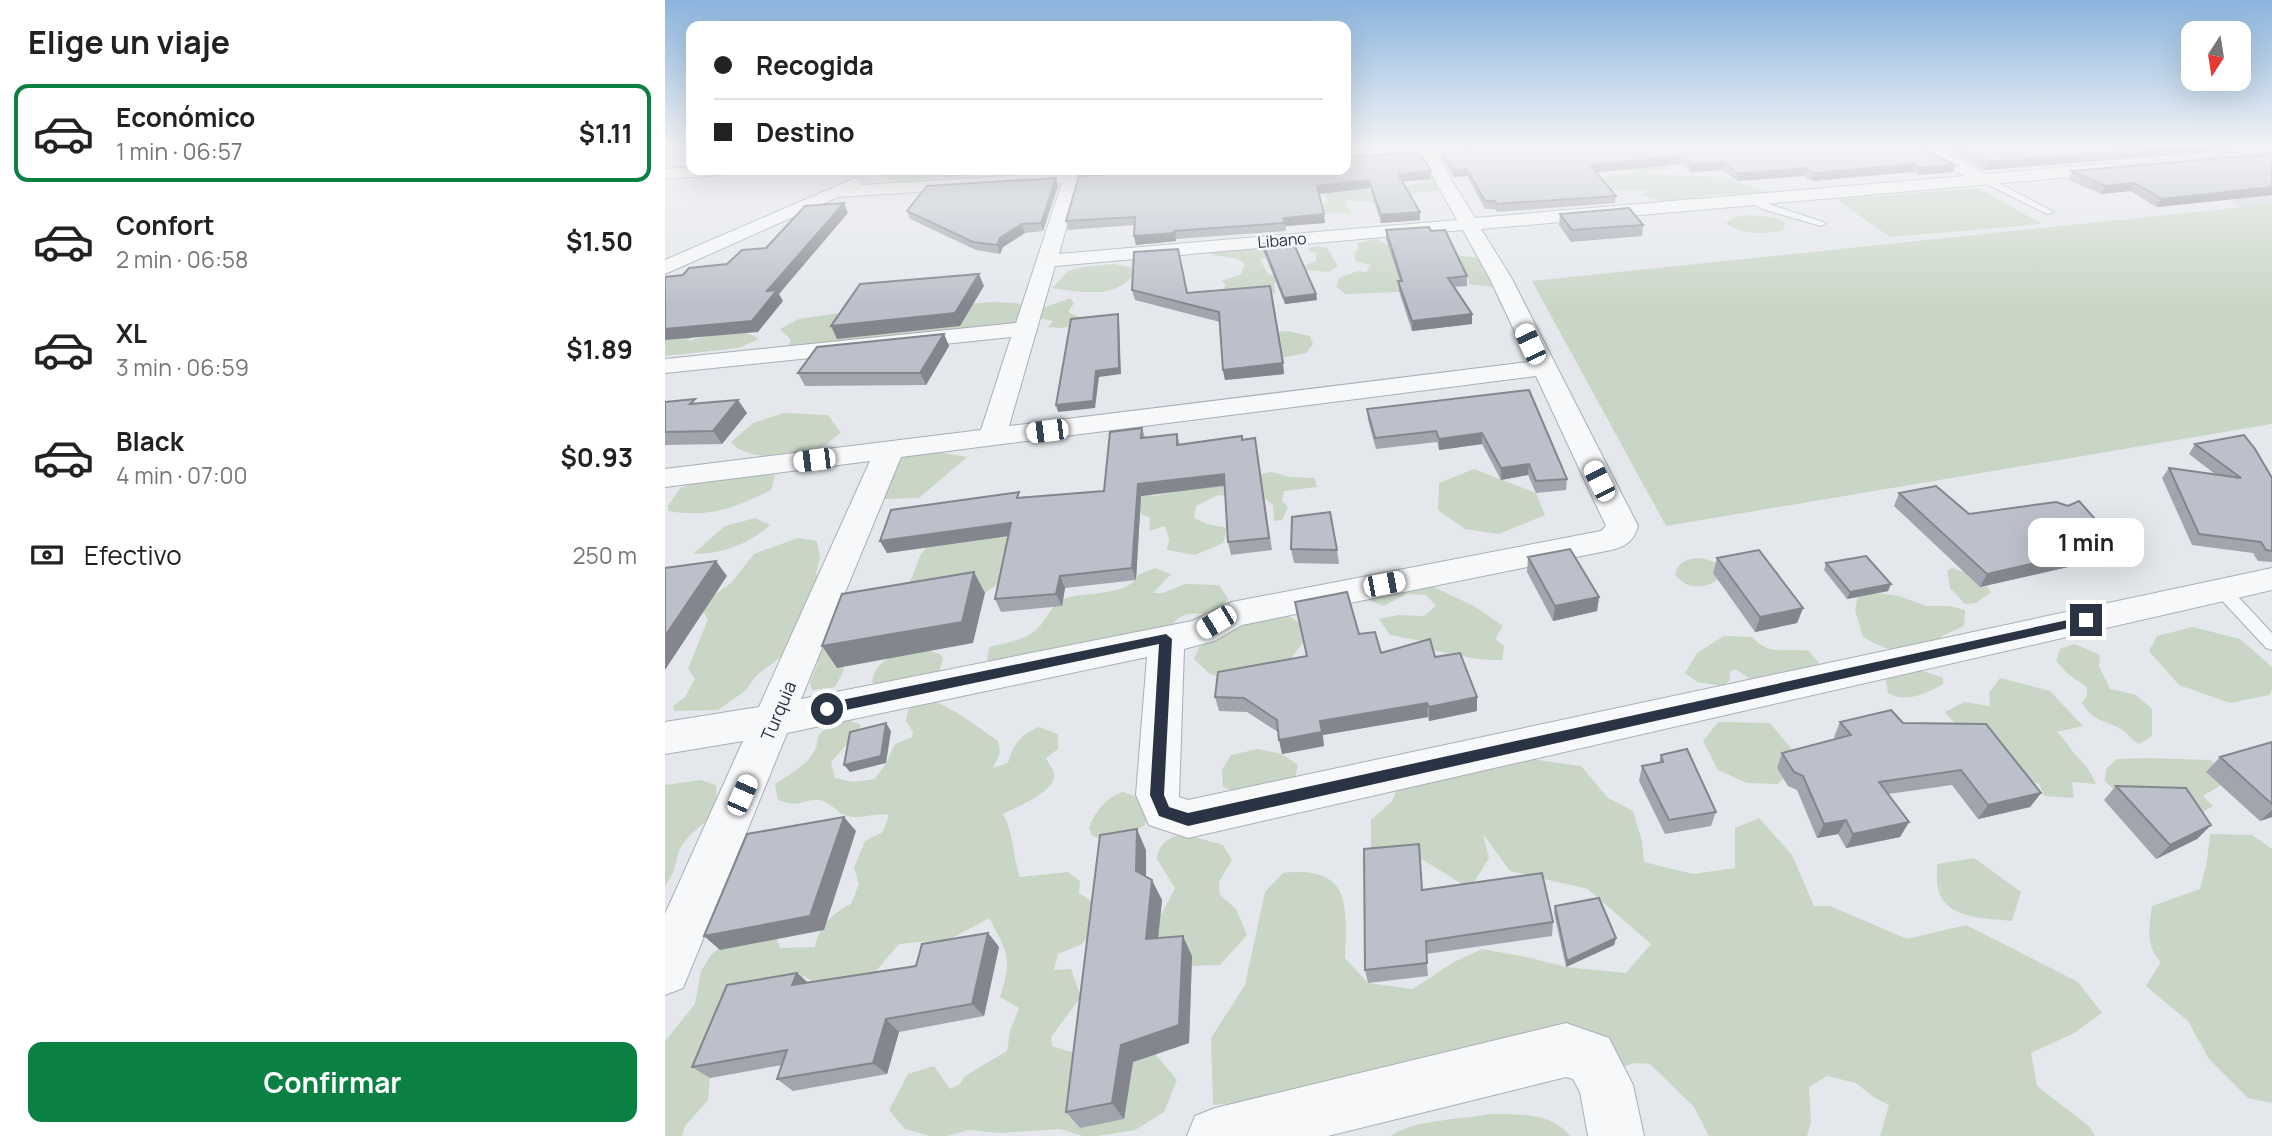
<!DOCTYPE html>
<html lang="es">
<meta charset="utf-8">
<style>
:root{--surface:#fff;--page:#f6f6f6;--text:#222;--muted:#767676;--line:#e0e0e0;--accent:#0b8043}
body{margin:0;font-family:Manrope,sans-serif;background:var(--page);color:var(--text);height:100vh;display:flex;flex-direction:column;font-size:26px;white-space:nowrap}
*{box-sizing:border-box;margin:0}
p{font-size:23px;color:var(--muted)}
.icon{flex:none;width:38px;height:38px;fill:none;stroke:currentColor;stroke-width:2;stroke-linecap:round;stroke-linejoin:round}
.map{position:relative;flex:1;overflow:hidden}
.side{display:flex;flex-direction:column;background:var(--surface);width:665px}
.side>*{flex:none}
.top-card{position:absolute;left:21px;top:21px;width:665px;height:154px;border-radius:14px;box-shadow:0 7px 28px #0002;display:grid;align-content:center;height:154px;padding:0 28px;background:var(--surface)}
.needle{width:46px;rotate:192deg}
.controls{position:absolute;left:1516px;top:21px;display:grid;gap:14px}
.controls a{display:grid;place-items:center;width:70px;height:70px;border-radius:14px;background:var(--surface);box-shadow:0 7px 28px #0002;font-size:35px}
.end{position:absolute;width:32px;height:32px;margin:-16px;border:9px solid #2b3445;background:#fff;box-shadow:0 0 0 4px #fff}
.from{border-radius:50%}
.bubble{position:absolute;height:49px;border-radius:14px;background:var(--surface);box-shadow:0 7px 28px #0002;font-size:23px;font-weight:700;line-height:49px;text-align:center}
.car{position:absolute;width:21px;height:42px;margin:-21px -10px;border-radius:9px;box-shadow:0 0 5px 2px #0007;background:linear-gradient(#fff 24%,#345 0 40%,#fff 0 76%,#345 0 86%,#fff 0)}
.top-card b{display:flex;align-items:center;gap:24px;height:66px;font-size:26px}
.top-card b+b{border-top:2px solid var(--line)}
.top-card i{width:18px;height:18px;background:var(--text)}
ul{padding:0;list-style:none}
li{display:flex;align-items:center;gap:21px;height:98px;margin:0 14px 10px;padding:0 14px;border:4px solid transparent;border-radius:14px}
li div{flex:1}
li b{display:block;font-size:26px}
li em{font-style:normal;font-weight:700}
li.selected{border-color:var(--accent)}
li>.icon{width:63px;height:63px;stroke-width:1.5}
h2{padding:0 28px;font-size:32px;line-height:84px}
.pay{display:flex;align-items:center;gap:18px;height:77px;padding:0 28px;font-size:26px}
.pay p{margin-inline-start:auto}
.primary-button{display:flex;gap:14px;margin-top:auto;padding:14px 28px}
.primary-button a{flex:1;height:80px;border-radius:14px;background:var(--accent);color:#fff;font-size:28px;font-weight:700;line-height:80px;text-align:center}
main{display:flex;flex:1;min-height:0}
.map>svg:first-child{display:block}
</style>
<main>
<section class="side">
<h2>Elige un viaje</h2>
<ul>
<li class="selected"><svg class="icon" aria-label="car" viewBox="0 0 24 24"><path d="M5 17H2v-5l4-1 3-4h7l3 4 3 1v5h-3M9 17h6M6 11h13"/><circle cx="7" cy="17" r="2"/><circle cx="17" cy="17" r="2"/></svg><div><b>Económico</b><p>1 min · 06:57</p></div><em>$1.11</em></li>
<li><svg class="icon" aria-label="car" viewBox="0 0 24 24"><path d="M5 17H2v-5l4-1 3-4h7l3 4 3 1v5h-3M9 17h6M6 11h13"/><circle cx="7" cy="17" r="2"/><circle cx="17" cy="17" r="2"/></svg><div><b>Confort</b><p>2 min · 06:58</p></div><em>$1.50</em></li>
<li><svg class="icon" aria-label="car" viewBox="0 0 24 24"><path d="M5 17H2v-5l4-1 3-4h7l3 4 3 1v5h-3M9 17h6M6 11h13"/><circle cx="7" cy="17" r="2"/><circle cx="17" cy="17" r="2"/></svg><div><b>XL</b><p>3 min · 06:59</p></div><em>$1.89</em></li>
<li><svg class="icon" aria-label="car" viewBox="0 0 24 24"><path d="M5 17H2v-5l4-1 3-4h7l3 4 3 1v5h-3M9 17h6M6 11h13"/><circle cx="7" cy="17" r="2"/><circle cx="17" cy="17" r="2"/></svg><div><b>Black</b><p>4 min · 07:00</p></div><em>$0.93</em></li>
</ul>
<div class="pay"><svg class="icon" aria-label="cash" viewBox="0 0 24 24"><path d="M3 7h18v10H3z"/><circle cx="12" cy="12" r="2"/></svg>Efectivo<p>250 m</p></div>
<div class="primary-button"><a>Confirmar</a></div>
</section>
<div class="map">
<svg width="1607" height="1136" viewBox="0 0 1607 1136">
<rect width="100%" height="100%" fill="#e4e7ec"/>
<path fill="#d2d6de" d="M1510 147H1607V236Z"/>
<path fill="#c9d6c5" d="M1008 164 1000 170 981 171 989 174 1054 177 1109 193 1043 195 1009 204 977 196V194L984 192 982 190H947L939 182 929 181 947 175 981 171 953 169Z
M227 170H269L275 171V175C258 180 230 185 214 176Z
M768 174 777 190 738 194 720 204 683 200 681 206 686 210 685 214 651 213V205L664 203 661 197 664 192C696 188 727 189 758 183L756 180Z
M1313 188 1377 224 1225 237 1171 199Z
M1607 204V424L1001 526 867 281Z
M1083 215 1109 217 1120 223 1119 230C1101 235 1076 235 1061 223L1069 217Z
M712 239 728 248 824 259 816 270 828 272 836 288 804 284 803 275 795 274 734 292 681 294 671 287 674 278 692 271 701 272 706 265 690 261V252L694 248 692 243Z
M614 244 607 257 595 259 603 274 616 278 609 284 610 293 603 295 557 290 561 285 556 281 576 274 580 264 573 259 547 255V248Z
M653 246 662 248 673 266 663 272 643 270 639 266 651 261V253L644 251V248Z
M449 264 465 267 470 273C449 300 417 292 387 288L403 271 418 267Z
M405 298 409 303 403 312 427 323 396 328 383 327 388 321 373 318 378 308Z
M328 302 351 303 359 306 357 317C331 337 293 322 265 334L123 347 126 340 115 329 134 319 167 314Z
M36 329 23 341C43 336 76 326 94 339L73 348 0 356V339Z
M622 331 645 336 648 344 641 353 620 357 600 355 603 333Z
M119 413 163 415 176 433C167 439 155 451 144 454 122 458 79 460 66 442L88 423Z
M267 451 302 457 254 498 220 499C212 463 237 455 267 451Z
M809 469 871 493 880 515 834 534 800 529 773 510 774 483Z
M66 472 110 475 106 490C69 508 45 518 3 511V506L15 488Z
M606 472 625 477 650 478 652 487 619 491 617 501 623 507 617 520 609 521 608 505 600 498 553 495 531 506 529 518 542 524 562 528 558 543 530 555 502 550 504 539 500 526 484 531 485 518 459 506 479 494 489 496Z
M90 518 105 525C83 545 57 554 28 554L60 526Z
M333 530 347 543 343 559 334 572 336 582 320 593 183 649 178 672 170 687 147 690 145 683 153 663 150 657C174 626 212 612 240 587 253 575 250 554 264 546 278 537 315 534 333 530Z
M133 538 152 541 155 558 151 573 154 581 131 645 91 676 80 691 53 710 9 711 8 706 20 697 30 679 23 669 43 619 37 610 40 602 66 583 89 554Z
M1037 558 1052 563 1059 573C1047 589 1024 592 1010 575 1014 560 1022 559 1037 558Z
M490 568 506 574 488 593H498L520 584 554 585 563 599 549 615C526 612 511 611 502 635L420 651 400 645 394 653 342 672 322 660 324 647C339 643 357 641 370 631 386 617 384 601 409 596 426 593 465 594 473 575Z
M1287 568 1314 577 1326 592 1311 603 1300 604 1285 588 1282 571Z
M764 585 809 606 838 626 830 639 839 646 837 660C812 661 790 654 766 650L757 641 725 635 714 619 732 615 759 616 771 606 761 595 742 594 718 606 703 599Z
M1202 592 1234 596 1261 606H1285L1300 610 1299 626 1277 636 1268 648C1239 655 1224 652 1198 637L1190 610 1193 595Z
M618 613 634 622 643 636 617 670 564 680 545 674 529 659 541 631Z
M1528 627 1575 639 1607 667V690L1604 695 1565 703 1514 685 1484 651 1492 636Z
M1059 636 1087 637C1107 658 1119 647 1144 651L1154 663 1146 673 1085 679 1070 669 1065 672V680L1058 686 1032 682 1020 673 1032 653Z
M1410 644 1435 655 1434 666 1445 689 1471 695 1487 709V736L1474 744C1466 740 1463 733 1456 729 1438 719 1429 722 1417 703L1422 695V687L1403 674 1391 661 1395 649Z
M256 648 275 654 278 658 274 674 227 689 207 682C212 656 233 655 256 648Z
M1252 669 1278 678V684C1263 693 1240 704 1223 693L1220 676Z
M1335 678 1385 691 1418 726 1392 732C1400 739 1404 748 1411 755 1421 767 1424 768 1431 784L1407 782 1409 798 1380 796 1374 784C1343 775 1301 738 1280 712L1299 702 1325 706 1324 693Z
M267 700C294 712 310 725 333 741L335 753 328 768 343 763C349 743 355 735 374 727L393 734V749L381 758C383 763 388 769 389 773 392 792 351 807 338 814 350 838 347 854 355 877L403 872 415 881 414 893 434 906 435 921 417 944 393 954 389 970 406 969 416 997 386 1037 387 1046 409 1053 487 1050 512 1080 499 1112 470 1130 432 1136H418L395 1129 335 1133 304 1130 282 1136H265L240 1129 224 1110 243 1074 269 1066 285 1089 295 1084 300 1076 342 1051 345 1031 354 1008 335 997C348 958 342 952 324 918L278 943 263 941 234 944 211 971 190 982 155 986 139 976 123 990 45 1078 43 1100 20 1126 17 1136H0V1041L30 1004 36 971 46 955 74 930 110 934 115 948 150 947C152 929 169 911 186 904L194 884 189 868 200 841 218 832 224 815C210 812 194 821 180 815 168 810 165 800 151 800 131 801 137 808 113 800L110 784C128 772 153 760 153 736 167 721 177 716 196 725L193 732 166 762 170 778 188 782 210 779 221 763 230 744 247 737 248 732 241 721 243 710 252 703Z
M1053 722 1105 723 1135 759 1113 784 1082 783 1053 770 1038 741Z
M593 749 617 754 633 765 629 782 581 795 558 787 557 770 566 755Z
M815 752 916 766 943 798 968 811 977 841 979 862 1028 874 1070 868V828L1094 818 1127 855 1149 906H1165L1242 939 1301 925 1413 982 1437 1013 1409 1033 1366 1053 1372 1086 1425 1127 1430 1136H1215L1224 1105 1207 1096 1191 1083 1162 1076 1144 1087 1146 1123 1142 1136H1044L1029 1107 985 1064 970 1063 928 1076 853 1059 609 1100 548 1105 546 1038 580 985 600 892 618 873C686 865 682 905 680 958L703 983 748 989 789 962 817 949 861 957 901 967 961 973 986 944 923 889 845 871 818 834 824 858 805 889 755 858 706 848V820L727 801 733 786Z
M1481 758 1545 760 1566 774 1553 787 1538 796 1548 806 1537 813 1452 793 1440 781 1441 769 1452 759Z
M35 780 51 785 52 813C39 824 18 837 13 854 9 870 10 871 0 886V785Z
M458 792 481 800 485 806 480 825 449 842 427 836 424 827C432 810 440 798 458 792Z
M519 834 558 845 567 860 554 882 555 895 571 909 582 935 555 965 524 966 492 950 494 919 510 888 492 859C494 843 504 837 519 834Z
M1545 834 1587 835 1607 849V1103L1583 1098 1544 1059 1523 1021 1481 986 1496 962C1480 945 1484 928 1487 906L1535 889 1542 861Z
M1309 858 1356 892 1347 921C1323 918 1283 920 1274 892 1271 883 1272 872 1272 864Z
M825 1114C854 1115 885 1111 905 1136H726C748 1119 797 1120 825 1114Z"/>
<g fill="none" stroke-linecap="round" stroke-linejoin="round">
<defs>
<path id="service" d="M14 147H23L0 160V155Z
M1316 177H1322L1389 212 1382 214 1316 181Z
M1083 197 1161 223 1156 226 1097 209 1083 201Z
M1557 584 1563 586 1607 633V650L1601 648 1551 594 1549 590Z"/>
<path id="minor" d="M751 147H837L829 152 772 156 810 218 1300 176 1252 150 1250 147H1269L1322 174 1451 163 1459 168 1451 173 816 229 847 279 973 526C969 541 960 547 946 550L577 625 549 641 519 649 514 797 523 800 1607 568V590L523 838 484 825 471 795 482 657 122 733 18 988 0 995V914L78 741 0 754V722L94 707 205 461 0 487V469L316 430 346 337 0 373V359L351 323 397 183 173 197 0 274V260L190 178 196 179 197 185 436 170H519L511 175 414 181 394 254 792 220 757 157 681 162V152ZM798 230 825 279 864 362 344 426 390 266ZM871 376 941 526 936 531 567 602 527 621 136 699 236 457Z
M26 167V170H64L56 175 0 179V169Z
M901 1023 944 1038 968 1085 979 1136H923L915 1092 908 1079 901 1077 663 1136H522L530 1116 550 1108Z"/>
</defs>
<use href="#service" stroke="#a9aeb7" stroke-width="2"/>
<use href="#minor" stroke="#a9aeb7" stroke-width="2"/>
<use href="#service" fill="#f7f8fa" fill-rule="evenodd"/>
<use href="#minor" fill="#f7f8fa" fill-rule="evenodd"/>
</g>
<path fill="#a1a5ae" d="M829 147H1256L1288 172 1253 175 1247 172 1147 181 1139 176 1072 181 1057 170 1026 172 1016 164 931 172 951 196 950 203 832 212 830 209H820L802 176 788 177 776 158V151Z
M1274 147H1605L1320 170Z
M1607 154V195L1492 207 1465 191 1436 194 1404 180 1407 171Z
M275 170H398L277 177Z
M766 171V179L737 181 755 220 716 223 705 188 654 194 660 223 621 226V231L511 239V241L471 245 469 236V225L403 230 401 221Z
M393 186 378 231 360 233 338 247 335 254 311 250 245 219 242 211Z
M895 214 978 225 977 236 906 242 894 225Z
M721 230 766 231 802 276V286L789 287 807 314V324L747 331 734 291 733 281H735L721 239Z
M598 244 651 294 652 300 620 304 598 250Z
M605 286 619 374 560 380 558 370 555 322 470 300 467 290 522 293Z
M279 334 284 346 261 385 140 386 133 373Z
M864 390 902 479 901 490 871 493 863 475 836 480 817 444 774 450 772 442 711 449 703 420 702 409Z
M0 402 33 403 82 413 57 444 0 445Z
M477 428 480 438 512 434 515 445 590 438 607 550 566 555 563 542 560 486 476 496 471 580 400 588 397 606 336 612 330 599 343 536 222 553 215 541 356 497 439 491Z
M1530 444 1607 478V562L1593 561 1588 553 1527 545 1497 478 1504 468 1550 474 1524 454Z
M1234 493 1304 514 1425 544 1417 557 1407 558 1403 567 1315 587 1229 506Z
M626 549 672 550 674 564 629 563Z
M863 557 934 597 932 611 888 621 862 572Z
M1052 558 1138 608 1132 623 1090 632 1048 573Z
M1161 563 1223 591 1182 599 1159 570Z
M694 634 716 653 770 657 812 711 764 721 763 717 658 735 659 746 617 754 613 732 582 712 554 711 550 697 641 656Z
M1175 722 1238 723 1376 793 1365 807 1313 819 1287 785 1223 794 1244 822 1235 837 1181 848 1173 834 1152 838 1132 790 1123 786 1112 768 1117 753 1171 739 1169 737Z
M1607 742V817L1595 821 1541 772 1555 757Z
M996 755 1051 812 1046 826 1000 834 974 781 977 766 994 763Z
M1451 786 1546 825 1532 839 1491 859 1439 800Z
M481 850V876L497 900 493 938 527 956 524 1043 468 1062 459 1119 415 1128 401 1112Z
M757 890 888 922 887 936 761 954 763 976 703 983 700 970Z
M890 906 951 938 949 945 901 967 889 913Z
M323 933 334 947 319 1016 234 1032 222 1074 128 1091 112 1079 117 1065 45 1078 27 1067 143 983 251 966Z"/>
<path fill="#83868d" d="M681 147H720L681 150Z
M1520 147H1605L1320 170 1322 162Z
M1017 156 1016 164 924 173 925 165Z
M1058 162 1057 170 1026 172 1027 164Z
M1249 164 1247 172 1147 181 1149 173Z
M1290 165 1288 172 1253 175 1255 168Z
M1141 168 1139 176 1072 181 1073 174Z
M802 169V176L788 177V170Z
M766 171V179L733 182V174Z
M391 178 393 186 378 231 376 223Z
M704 180 705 188 653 194 652 186Z
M1469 183 1465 191 1436 194 1440 186Z
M1607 187V195L1492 207 1497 199Z
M179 203 183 213 114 294 118 301 93 332 0 340V329L102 291Z
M755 212V220L716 223V215Z
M659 214 660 223 621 226 618 218Z
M357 224 360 233 338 247 335 254 332 245 335 238Z
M510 233 511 241 471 245 469 236Z
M314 274 319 286 295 326 172 339 166 326Z
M651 294 652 300 620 304 619 298Z
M453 314 454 321 456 374 434 377 430 408 393 412 391 405 431 371Z
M807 314V324L747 331V321Z
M279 334 284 346 261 385 255 373Z
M618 363 619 374 560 380 558 370Z
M73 400 82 413 57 444 48 431Z
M817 433V444L774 450V439Z
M864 464 863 475 836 480V468Z
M559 474 562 485 476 496 471 580 467 568 473 484Z
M346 523 351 535 222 553 215 541Z
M1410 554 1403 567 1315 587 1322 574Z
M51 561 62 576 0 670V636Z
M309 572 320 593 308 643 172 668 157 646Z
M395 576 400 588 397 606 391 594Z
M1226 584 1223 591 1182 599 1185 592Z
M934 597 932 611 888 621 890 606Z
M1138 608 1132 623 1090 632 1095 617Z
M812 697V711L764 721V707Z
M762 703 763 717 658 735 655 721Z
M221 723 226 731 221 763 185 772 179 765Z
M657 732 659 746 617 754 614 740Z
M1376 793 1365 807 1313 819 1323 805Z
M1607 810V817L1595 821Z
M179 817 191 831 159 930 55 950 39 936Z
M1181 820 1173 834 1152 838 1159 824Z
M1244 822 1235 837 1181 848 1188 834Z
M1546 825 1532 839 1491 859 1505 845Z
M472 829 481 850V891L471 871Z
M487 880 497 900 491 958 481 939Z
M323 933 334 947 319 1016 307 1004Z
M518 936 527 956 524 1043 468 1062 459 1119 447 1103 456 1045Z
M951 938 949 945 901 967 902 961Z
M132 973 147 986 127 985Z
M221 1019 234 1032 222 1074 208 1063Z"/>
<path fill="#bbc0ca" stroke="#83868d" stroke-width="2" d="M829 147H1256L1290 165 1255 168 1249 164 1149 173 1141 168 1073 174 1058 162 1027 164 1017 156 925 165 951 196 832 204 830 201H820L802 169 788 170 776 151Z
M1291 147H1520L1322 162Z
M755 152 766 171 733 174 755 212 716 215 704 180 652 186 659 214 618 218 620 223 509 231 510 233 469 236 470 217 401 221 414 176 510 170H681V157Z
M1607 154V175H1606H1607V187L1497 199 1469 183 1440 186 1407 171Z
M391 178 376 223 357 224 335 238 332 245 308 242 242 211 262 186Z
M179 203 102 291 112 290 87 321 0 329V277L18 275 24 268 62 264 77 250 101 248 140 206Z
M964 208 978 225 907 230 895 214Z
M764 227 766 231 780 230 802 276 783 278 807 314 747 321 733 281H737L721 230Z
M628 242 651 294 619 298 598 244Z
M513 249 522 293 605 286 618 363 558 370 554 312 467 290 469 252Z
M314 274 290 313 166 326 195 284Z
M453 314 454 368 431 371 428 401 391 405 406 319Z
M279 334 255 373H133L152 347Z
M864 390 902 479 871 481 864 464 836 468 817 433 774 439 771 431 710 438 702 409Z
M30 399 25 404 73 400 48 431 0 432V402Z
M477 428 476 438 512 434V445L577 436V440L590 438 604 538 563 542 559 474 473 484 467 568 395 576 391 594 330 599 346 523 215 541 226 510 354 492 352 498 439 491 445 432Z
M1579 435 1590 449 1607 478V551L1601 550 1596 542 1534 534 1504 468 1576 478 1530 444Z
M1271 486 1304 514 1391 502 1403 506 1414 501 1430 519 1425 544 1403 547 1410 554 1322 574 1234 493Z
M665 512 672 550 626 549 627 517Z
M905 549 934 597 890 606 863 557Z
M1094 550 1138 608 1095 617 1052 558Z
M1201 556 1226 584 1185 592 1161 563Z
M51 561 0 636V568Z
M309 572 297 622 157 646 177 594Z
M682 592 694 634 710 632 716 653 765 639 770 657 795 653 812 697 764 707 762 703 655 721 657 732 614 740 612 720 579 698 550 697 553 672 642 656 630 602Z
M1226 710 1238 723 1321 724 1376 793 1323 805 1296 770 1214 782 1244 822 1188 834 1181 820 1159 824 1138 776 1129 772 1117 753 1186 735 1175 722Z
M221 723 216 756 179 765 185 732Z
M1607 742V804L1555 757Z
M1022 749 1051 812 1004 820 977 766 998 762 996 755Z
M1451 786 1521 788 1546 825 1505 845Z
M179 817 145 916 39 936 82 834Z
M472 829 471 871 487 880 481 939 518 936 514 1025 456 1045 447 1103 401 1112 435 835Z
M754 844 757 890 877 873 888 922 761 941 762 963 700 970 699 849Z
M934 898 951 938 902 961 890 906Z
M323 933 307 1004 221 1019 208 1063 112 1079 122 1050 27 1067 62 985 132 973 127 985 251 966 257 944Z"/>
<linearGradient id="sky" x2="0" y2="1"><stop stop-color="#8bb4dd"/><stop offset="0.48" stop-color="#f3f4f6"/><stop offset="1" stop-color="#f3f4f6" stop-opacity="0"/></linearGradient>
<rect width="1607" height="306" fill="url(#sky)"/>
<path fill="#2b3445" d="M1421 616 1426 617V623L523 826 494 816 485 795 494 644 162 714 156 709 162 703 501 634 507 639 499 795 504 807 523 813Z"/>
<g text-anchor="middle" stroke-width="5" stroke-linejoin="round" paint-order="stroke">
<g font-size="16" fill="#2b3445" stroke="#f4f6f9">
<text transform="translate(617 240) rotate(-5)" y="6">Libano</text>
</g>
<g font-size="18" fill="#2b3445" stroke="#f4f6f9">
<text transform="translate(114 711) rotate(-67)" y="6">Turquia</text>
</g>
</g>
</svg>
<div class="controls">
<a><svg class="needle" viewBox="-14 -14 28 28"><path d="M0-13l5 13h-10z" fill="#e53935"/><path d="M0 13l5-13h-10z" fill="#767676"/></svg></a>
</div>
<i class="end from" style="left:162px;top:709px"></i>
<i class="end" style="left:1421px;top:620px"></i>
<div class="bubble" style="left:1363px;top:518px;width:116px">1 min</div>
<i class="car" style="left:865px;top:344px;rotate:335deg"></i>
<i class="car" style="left:382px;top:431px;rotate:263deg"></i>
<i class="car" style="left:149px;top:460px;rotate:263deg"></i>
<i class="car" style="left:934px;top:481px;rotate:333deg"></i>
<i class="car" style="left:719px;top:584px;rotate:79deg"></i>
<i class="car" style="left:551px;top:622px;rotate:239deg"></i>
<i class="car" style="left:77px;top:795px;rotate:24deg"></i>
<div class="top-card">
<b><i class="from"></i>Recogida</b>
<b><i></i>Destino</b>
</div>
</div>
</main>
